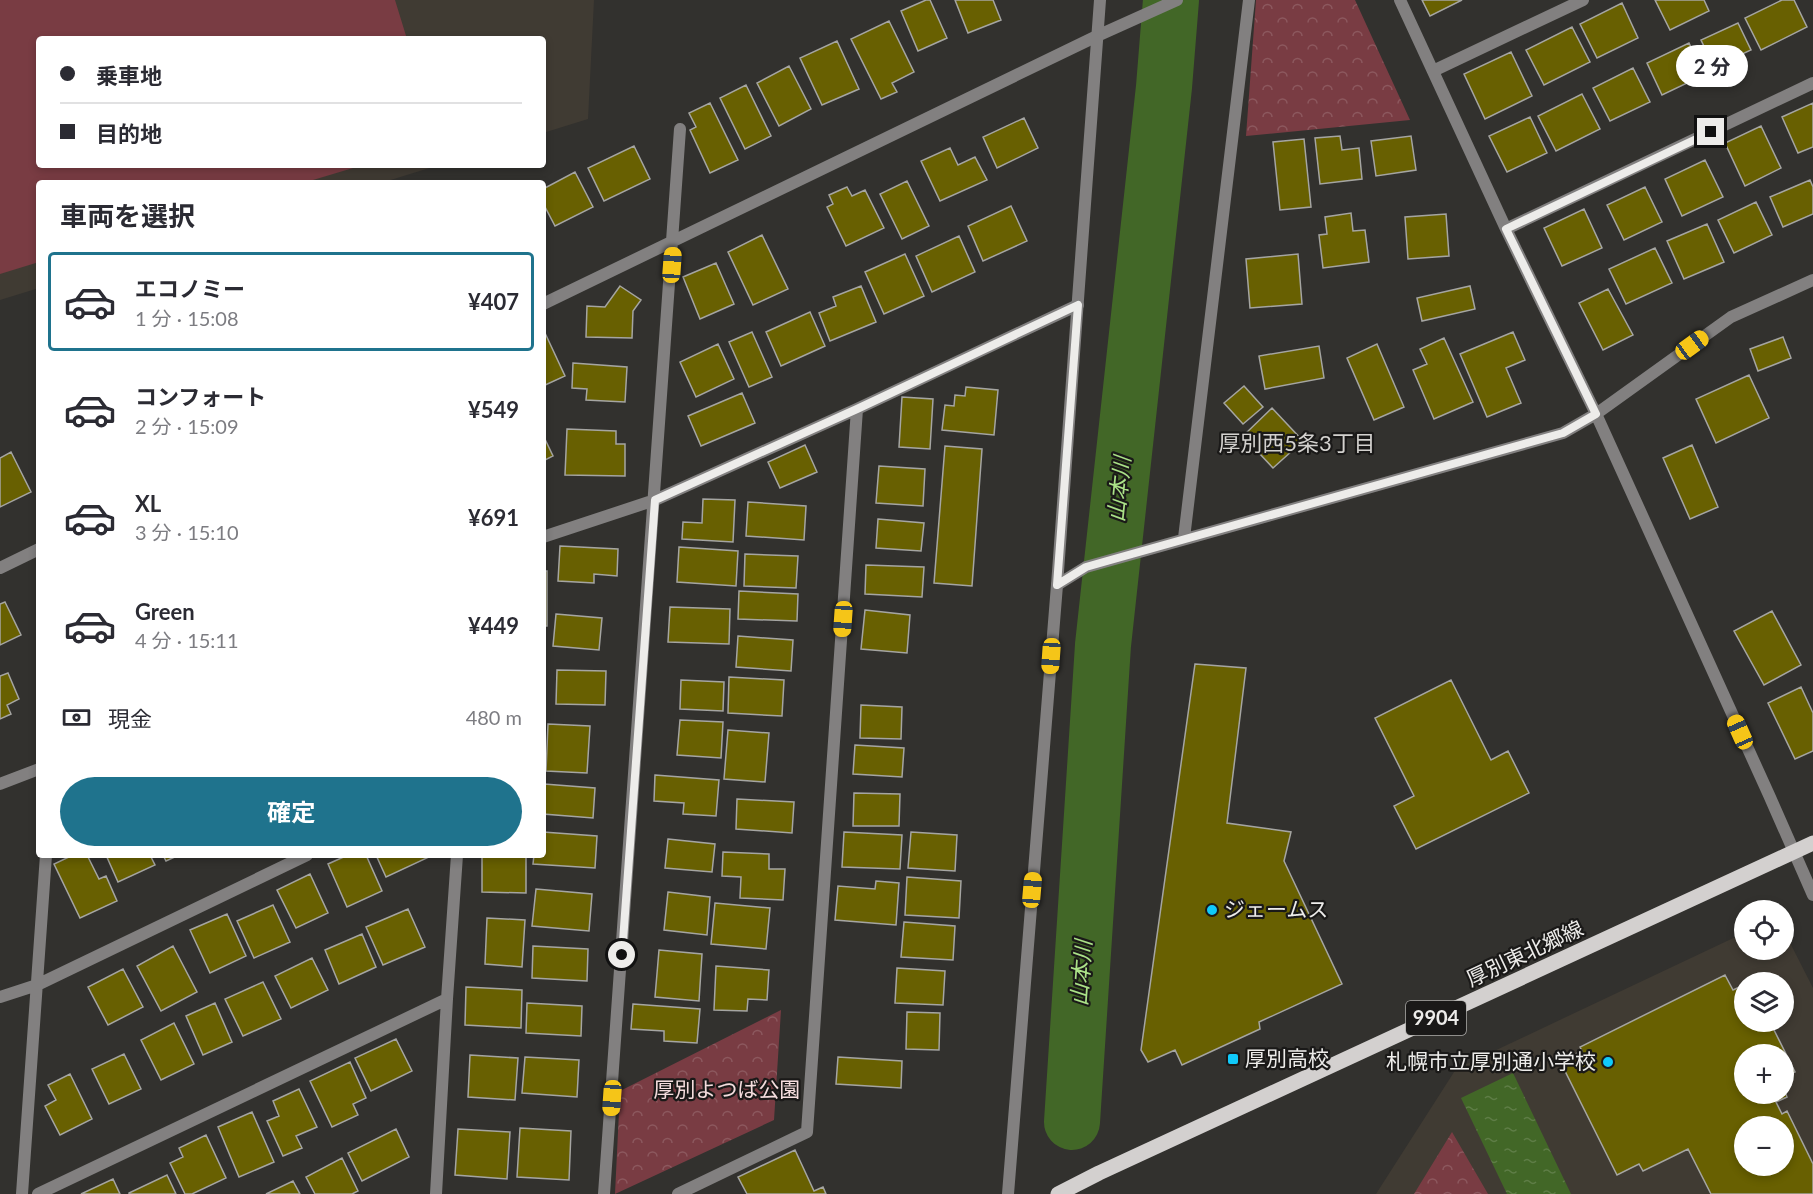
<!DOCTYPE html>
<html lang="ja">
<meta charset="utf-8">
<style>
:root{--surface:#fff;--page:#f7f7f7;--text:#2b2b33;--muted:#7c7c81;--line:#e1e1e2;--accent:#1f738d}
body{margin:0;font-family:Lato,"Noto Sans JP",sans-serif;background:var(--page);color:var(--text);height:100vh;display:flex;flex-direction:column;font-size:22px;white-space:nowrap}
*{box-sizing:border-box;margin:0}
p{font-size:20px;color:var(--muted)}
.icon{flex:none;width:33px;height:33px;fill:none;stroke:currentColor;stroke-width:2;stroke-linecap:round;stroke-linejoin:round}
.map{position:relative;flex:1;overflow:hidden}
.sheet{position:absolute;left:36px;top:180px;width:510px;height:678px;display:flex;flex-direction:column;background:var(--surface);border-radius:6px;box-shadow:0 3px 9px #0003}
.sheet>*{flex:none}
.top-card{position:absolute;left:36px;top:36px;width:510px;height:132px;border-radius:6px;box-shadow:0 3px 9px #0003;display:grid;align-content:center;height:132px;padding:0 24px;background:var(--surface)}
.fabs{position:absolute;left:1734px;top:900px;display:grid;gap:12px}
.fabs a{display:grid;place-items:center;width:60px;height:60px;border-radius:50%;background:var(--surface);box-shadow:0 3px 9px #0003;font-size:30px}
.end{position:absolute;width:27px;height:27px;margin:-14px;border:8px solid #edecea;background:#111;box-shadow:0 0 0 3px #111}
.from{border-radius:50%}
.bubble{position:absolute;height:42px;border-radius:21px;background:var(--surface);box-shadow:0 3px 9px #0003;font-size:20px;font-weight:700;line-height:42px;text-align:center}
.car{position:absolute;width:18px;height:36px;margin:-18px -9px;border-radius:8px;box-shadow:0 0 4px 2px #0007;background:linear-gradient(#f5c518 24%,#345 0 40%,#f5c518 0 76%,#345 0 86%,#f5c518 0)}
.top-card b{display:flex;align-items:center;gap:21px;height:57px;font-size:22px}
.top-card b+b{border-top:2px solid var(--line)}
.top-card i{width:15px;height:15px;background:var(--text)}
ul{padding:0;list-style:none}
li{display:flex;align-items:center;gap:18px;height:99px;margin:0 12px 9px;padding:0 12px;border:3px solid transparent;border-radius:6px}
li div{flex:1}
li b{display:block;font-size:22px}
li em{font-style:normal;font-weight:700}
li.selected{border-color:var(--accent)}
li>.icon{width:54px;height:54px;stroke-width:1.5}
h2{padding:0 24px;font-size:27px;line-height:72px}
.pay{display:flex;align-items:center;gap:15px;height:66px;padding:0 24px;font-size:22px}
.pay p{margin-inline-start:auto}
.button{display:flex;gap:12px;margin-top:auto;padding:12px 24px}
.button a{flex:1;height:69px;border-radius:36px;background:var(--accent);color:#fff;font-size:24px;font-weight:700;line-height:69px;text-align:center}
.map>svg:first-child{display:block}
</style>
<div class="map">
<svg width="1813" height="1194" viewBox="0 0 1813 1194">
<defs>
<pattern id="park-crowns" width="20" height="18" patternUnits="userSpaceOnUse" patternTransform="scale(1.5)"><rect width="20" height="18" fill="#793c43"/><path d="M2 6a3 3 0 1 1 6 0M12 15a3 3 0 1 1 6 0" fill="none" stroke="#8c585e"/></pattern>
<pattern id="water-ripples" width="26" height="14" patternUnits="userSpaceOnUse" patternTransform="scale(1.5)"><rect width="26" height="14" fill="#426727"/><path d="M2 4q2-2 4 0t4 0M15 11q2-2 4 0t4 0" fill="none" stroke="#5e7d46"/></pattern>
</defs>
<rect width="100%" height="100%" fill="#32312e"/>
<path fill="#403b33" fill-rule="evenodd" d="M0 0H594L588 119 543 133V39H39V165H439L381 183H39V288L0 300Z
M1784 931 1813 988V1194H1376L1456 1069 1744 933V950H1784ZM1744 982H1784V1022H1744ZM1744 1054H1784V1094H1744ZM1744 1126H1784V1166H1744Z"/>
<path fill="#793c43" d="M0 0H395L407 39H39V165H363L303 183H39V262L0 274Z"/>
<path fill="url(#park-crowns)" d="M1256 0H1355L1410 120 1246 136Z
M781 1010 774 1120 615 1194 620 1091Z
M1452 1132 1488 1194H1414Z"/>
<path fill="url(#water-ripples)" d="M1513 1073 1571 1194H1507L1461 1098Z"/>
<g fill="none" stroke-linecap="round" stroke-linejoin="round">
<path stroke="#426727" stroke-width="56" d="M1072 1122 1103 645 1164 87 1171 0"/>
</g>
<path fill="#686001" stroke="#a5a5a2" stroke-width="1.5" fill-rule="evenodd" d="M926 0H930L947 38 918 51 901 11Z
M955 0H993L1001 20 968 33Z
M1422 0H1462L1430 16Z
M1655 0H1704L1709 11 1670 30Z
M1782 0H1794L1807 27 1761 50 1745 18Z
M1622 3 1638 38 1597 58 1580 24Z
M889 21 914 72 892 83 897 92 881 99 851 39Z
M1738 23 1751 50 1714 67 1701 40Z
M1572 27 1590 62 1544 85 1526 50Z
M837 41 859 89 822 105 800 58Z
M1689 43 1704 75 1662 95 1647 63Z
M1511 52 1532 96 1485 119 1464 74Z
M789 66 811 109 779 126 757 83Z
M1633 68 1650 102 1610 121 1593 88Z
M746 85 771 136 745 149 720 98Z
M1582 94 1600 129 1556 151 1538 116Z
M710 103 738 160 710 173 690 130 696 127 689 113Z
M1813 103V147L1798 153 1782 117Z
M1530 117 1547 153 1507 172 1489 136Z
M1024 118 1038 148 997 168 983 137Z
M1761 126 1781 168 1745 186 1725 143Z
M1340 136 1342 150 1359 148 1362 179 1320 184 1315 138Z
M1411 136 1416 170 1376 176 1371 141Z
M1304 139 1311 207 1280 210 1273 142Z
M634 146 650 179 604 201 588 168Z
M950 148 958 165 975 157 987 180 940 201 921 161Z
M1705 160 1723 197 1682 216 1665 179Z
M575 172 593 207 555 226 543 203V189Z
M1810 180 1813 187V214L1783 227 1770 197Z
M907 181 929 226 902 239 880 194Z
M847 187 852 196 865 190 884 228 846 246 827 207 833 204 829 195Z
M1645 187 1662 222 1624 240 1607 205Z
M1756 202 1772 235 1734 253 1718 220Z
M1011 206 1027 241 983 261 968 226Z
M1584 209 1602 248 1562 266 1544 228Z
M1351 213 1353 231 1365 230 1369 262 1323 268 1319 235 1327 234 1325 217Z
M1446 214 1449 256 1408 259 1405 217Z
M1707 224 1724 262 1684 279 1667 241Z
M762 235 788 289 753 305 728 252Z
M959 236 975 272 932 292 916 256Z
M1655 248 1672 283 1626 304 1609 269Z
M905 254 924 296 884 314 865 272Z
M1298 254 1302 304 1250 308 1246 259Z
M716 263 734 304 700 319 683 277Z
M620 286 641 300 633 311 632 338 586 337 587 306 605 307Z
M861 286 876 322 830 341 819 313 836 306 833 297Z
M1470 286 1475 309 1422 321 1417 298Z
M1608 289 1633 335 1603 350 1579 303Z
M810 312 825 346 781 366 766 332Z
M752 332 772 377 749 387 729 342Z
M1513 332 1525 360 1506 368 1521 403 1487 417 1460 354Z
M545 333 565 376 543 386V334Z
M1783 337 1791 358 1758 371 1750 349Z
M1444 338 1473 402 1434 419 1413 370 1427 364 1420 349Z
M718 344 734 379 696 397 680 362Z
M1377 344 1404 407 1374 420 1347 358Z
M1319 346 1324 378 1265 389 1259 356Z
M573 363 627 367 625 402 586 400 587 389 572 388Z
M1749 375 1769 418 1716 443 1696 399Z
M1244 386 1263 407 1243 424 1224 403Z
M966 387 998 390 994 435 942 430 945 405 954 406 955 395 965 396Z
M742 393 755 423 701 446 688 416Z
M902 397 933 399 930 449 899 447Z
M1272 408 1303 441 1273 468 1243 436Z
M567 429 616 431V444H625V476L565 475Z
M543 435 553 456 543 461Z
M805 445 817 472 780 488 768 462Z
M1692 445 1718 507 1690 519 1663 458Z
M945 446 982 449 972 586 934 583Z
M11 452 31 492 0 507V458Z
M879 466 925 469 923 506 876 503Z
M703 499 735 500 733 542 682 539 683 522 702 523Z
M748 502 806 506 804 540 746 536Z
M878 519 924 523 921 551 876 548Z
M560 546 618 549 617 576 594 574V583L558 581Z
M679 547 738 551 736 586 677 582Z
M745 554 798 556 796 588 744 586Z
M866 565 924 567 922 597 865 594Z
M543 571H547V626H543Z
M739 591 798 594 797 621 738 619Z
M5 602 21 635 0 645V604Z
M670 607 730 609 729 644 668 642Z
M865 610 910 615 907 653 861 649Z
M1772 611 1801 665 1764 685 1734 631Z
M556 614 602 618 599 650 553 646Z
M738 636 793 640 791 671 736 667Z
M1195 664 1246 668 1227 823 1291 832 1284 861 1342 984 1259 1022 1260 1029 1182 1065 1175 1050 1148 1062 1141 1050Z
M557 670 606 671 605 705 556 704Z
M8 673 19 699 7 705 11 714 0 719V676Z
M729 677 784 680 782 716 728 713Z
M681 680 724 682 723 711 680 709Z
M1451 680 1491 760 1508 751 1529 793 1416 849 1394 806 1414 796 1375 718Z
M1801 687 1813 713V751L1795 759 1768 703Z
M861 705 902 707 901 739 860 738Z
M680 720 723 722 721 758 677 755Z
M548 724 590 726 587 773 546 771Z
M728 730 769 733 765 782 724 779Z
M855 745 904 748 902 777 853 774Z
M655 775 719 780 716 816 683 814 684 803 654 801Z
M544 784 595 788 593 818 543 814Z
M854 793 900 794 899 826H853Z
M737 799 794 802 792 833 736 829Z
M543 832 597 836 595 868 533 864 534 855H543Z
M844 832 902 835 900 869 842 867Z
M911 832 957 835 955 871 908 868Z
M668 839 715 844 712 872 665 868Z
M723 852 769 854V869H785L783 900 740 898 741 877 722 876Z
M73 855H87L99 879 106 876 117 901 80 918 54 864Z
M106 855H150L155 865 118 882Z
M163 855H179L166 861Z
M348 855H366L382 891 347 907 328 864Z
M376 855H428L429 857 386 877Z
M482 855H526V893L482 892Z
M310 874 328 913 296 928 277 890Z
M907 877 961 881 959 918 905 915Z
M876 881 899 883 896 925 835 920 838 886 875 889Z
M536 889 592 894 589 931 532 926Z
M668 892 710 897 707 935 664 930Z
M715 903 770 908 766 949 711 944Z
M273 905 290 942 254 958 237 921Z
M408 909 425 947 383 965 366 927Z
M227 914 246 956 210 973 190 930Z
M487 918 525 920 522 967 485 964Z
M904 922 955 926 953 960 901 957Z
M362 934 376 967 339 984 325 950Z
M173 946 197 992 161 1011 137 966Z
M533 946 588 949 587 981 532 978Z
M659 950 702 954 699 1001 655 997Z
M312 958 328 990 291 1008 275 976Z
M716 966 769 970 767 1000 748 999 747 1011 714 1010Z
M897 968 945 971 943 1005 895 1003Z
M123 969 143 1007 108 1025 88 987Z
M1725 975 1733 990 1744 985V1022H1770L1795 1072 1784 1077V1054H1744V1094H1784V1089L1787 1097 1776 1102 1782 1114 1787 1111 1813 1164V1194H1711L1688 1149 1643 1171 1639 1164 1617 1175 1560 1061 1582 1051 1580 1047ZM1744 1126H1784V1166H1744Z
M263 982 281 1019 243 1036 225 999Z
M466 987 522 990 521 1028 465 1025Z
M215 1003 232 1042 203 1055 186 1016Z
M527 1003 582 1006 581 1036 526 1033Z
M633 1004 700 1009 697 1043 664 1041V1031L631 1029Z
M907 1012 940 1013 939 1050 906 1049Z
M174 1023 194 1064 161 1080 141 1040Z
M396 1039 412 1071 371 1091 355 1058Z
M124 1054 141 1089 109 1104 92 1069Z
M470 1055 518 1058 515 1100 468 1097Z
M525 1057 579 1060 577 1097 522 1093Z
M838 1057 902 1061 901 1088 836 1084Z
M350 1062 366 1098 353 1104 358 1115 332 1127 310 1081Z
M70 1074 92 1119 60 1135 45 1106 56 1100 48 1085Z
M299 1089 317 1127 296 1136 302 1148 283 1156 267 1121 279 1116 273 1101Z
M252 1112 274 1162 239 1177 218 1127Z
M520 1128 571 1131 569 1180 517 1177Z
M396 1129 409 1157 362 1181 348 1153Z
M458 1129 510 1132 507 1179 455 1175Z
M206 1135 226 1178 192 1194H185L170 1163 183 1157 179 1148Z
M795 1150 814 1191 823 1187 826 1194H747L738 1177Z
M342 1158 358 1191 352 1194H315L306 1177Z
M167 1175 176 1194H129V1193Z
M113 1179 120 1194H81Z
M293 1181 300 1194H266Z"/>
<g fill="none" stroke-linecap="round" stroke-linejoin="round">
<path stroke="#828080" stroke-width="12" d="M1400 0 1506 229 1596 414 1769 795 1813 895
M1433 71 1583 0
M1506 229 1813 83
M543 304 1097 36 1177 0
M543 537 655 500 857 409 1078 305
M1184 538 1249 0
M0 568 39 549
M1057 585 1086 567 1563 433 1596 414 1731 317 1813 280
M0 784 39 769
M0 997 37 985 307 855
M22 1194 46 855
M38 1194 447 999
M436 1194 447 999 457 855
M604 1194 680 129
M678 1194 807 1132 857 409"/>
<path stroke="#828080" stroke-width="12" d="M1008 1194 1057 585 1100 0"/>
<path stroke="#d3d0cf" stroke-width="15" d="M1058 1194 1099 1173 1813 843"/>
</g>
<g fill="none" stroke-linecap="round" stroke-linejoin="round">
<path stroke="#edecea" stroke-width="8" d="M622 955 655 500 857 409 1078 305 1057 585 1086 567 1107 561 1563 433 1596 414 1506 229 1711 132"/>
</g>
<g fill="#10cafa" stroke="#1a1918" stroke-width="2">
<circle cx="1212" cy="910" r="6"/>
<rect x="1227" y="1053" width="12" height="12" rx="3"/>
<circle cx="1608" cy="1062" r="6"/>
</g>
<g text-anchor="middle" stroke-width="4.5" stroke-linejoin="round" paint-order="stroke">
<rect fill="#1a1918" stroke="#aeadab" stroke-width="1.5" x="1406" y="1001" width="60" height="34" rx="4.5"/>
<g font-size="20" font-weight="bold" fill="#edecea">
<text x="1436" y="1025">9904</text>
</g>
<g font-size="21" fill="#edecea" stroke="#1a1918" text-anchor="start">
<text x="1224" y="917">ジェームス</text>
<text x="1245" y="1066">厚別高校</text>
<text x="1596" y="1069" text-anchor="end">札幌市立厚別通小学校</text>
</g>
<g font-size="21" fill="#edecea" stroke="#1a1918">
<text transform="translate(1525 954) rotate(-25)" y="7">厚別東北郷線</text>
</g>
<g font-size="21" fill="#f4dcdd" stroke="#1a1918">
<text x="727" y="1097">厚別よつば公園</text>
</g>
<g font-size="22" fill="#d3d1ce" stroke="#1a1918">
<text x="1297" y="451">厚別西5条3丁目</text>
</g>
<g font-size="22" font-style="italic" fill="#abe288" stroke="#1a1918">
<text transform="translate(1119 489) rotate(-84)" y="8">山本川</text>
<text transform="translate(1081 973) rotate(-86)" y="8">山本川</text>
</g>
</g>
</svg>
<div class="fabs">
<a><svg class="icon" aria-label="locate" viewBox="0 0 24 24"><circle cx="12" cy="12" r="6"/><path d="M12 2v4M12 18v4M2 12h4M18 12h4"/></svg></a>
<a><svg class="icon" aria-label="layers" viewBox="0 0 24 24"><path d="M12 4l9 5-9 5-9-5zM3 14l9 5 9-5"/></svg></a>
<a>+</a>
<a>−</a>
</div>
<i class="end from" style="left:622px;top:955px"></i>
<i class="end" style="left:1711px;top:132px"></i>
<div class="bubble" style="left:1676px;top:45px;width:72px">2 分</div>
<i class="car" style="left:672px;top:265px;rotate:4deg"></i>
<i class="car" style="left:1692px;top:345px;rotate:54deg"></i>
<i class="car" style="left:843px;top:619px;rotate:184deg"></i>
<i class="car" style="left:1051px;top:656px;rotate:184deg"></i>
<i class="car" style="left:1740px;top:732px;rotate:336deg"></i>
<i class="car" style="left:1032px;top:890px;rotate:5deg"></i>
<i class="car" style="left:612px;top:1098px;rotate:184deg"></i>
<div class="top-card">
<b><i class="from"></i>乗車地</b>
<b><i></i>目的地</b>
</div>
<section class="sheet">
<h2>車両を選択</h2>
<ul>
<li class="selected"><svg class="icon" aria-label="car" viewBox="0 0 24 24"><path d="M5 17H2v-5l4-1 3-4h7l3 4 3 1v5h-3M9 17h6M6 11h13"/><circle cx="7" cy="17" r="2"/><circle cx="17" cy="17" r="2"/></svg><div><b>エコノミー</b><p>1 分 · 15:08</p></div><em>¥407</em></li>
<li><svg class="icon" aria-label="car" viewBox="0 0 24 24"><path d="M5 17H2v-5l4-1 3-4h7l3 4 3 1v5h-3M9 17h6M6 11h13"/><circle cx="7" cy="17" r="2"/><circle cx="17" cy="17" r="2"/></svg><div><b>コンフォート</b><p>2 分 · 15:09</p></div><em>¥549</em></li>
<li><svg class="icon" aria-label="car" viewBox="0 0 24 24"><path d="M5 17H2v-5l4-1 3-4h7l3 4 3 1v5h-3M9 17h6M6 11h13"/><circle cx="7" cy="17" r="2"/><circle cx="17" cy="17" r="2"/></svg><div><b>XL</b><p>3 分 · 15:10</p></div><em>¥691</em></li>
<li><svg class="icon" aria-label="car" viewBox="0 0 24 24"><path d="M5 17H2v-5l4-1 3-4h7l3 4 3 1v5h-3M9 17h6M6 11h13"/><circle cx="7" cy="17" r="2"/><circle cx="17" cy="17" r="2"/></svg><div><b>Green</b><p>4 分 · 15:11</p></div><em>¥449</em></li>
</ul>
<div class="pay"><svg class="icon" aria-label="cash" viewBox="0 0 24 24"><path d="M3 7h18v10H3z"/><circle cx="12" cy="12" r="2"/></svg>現金<p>480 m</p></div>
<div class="button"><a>確定</a></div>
</section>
</div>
